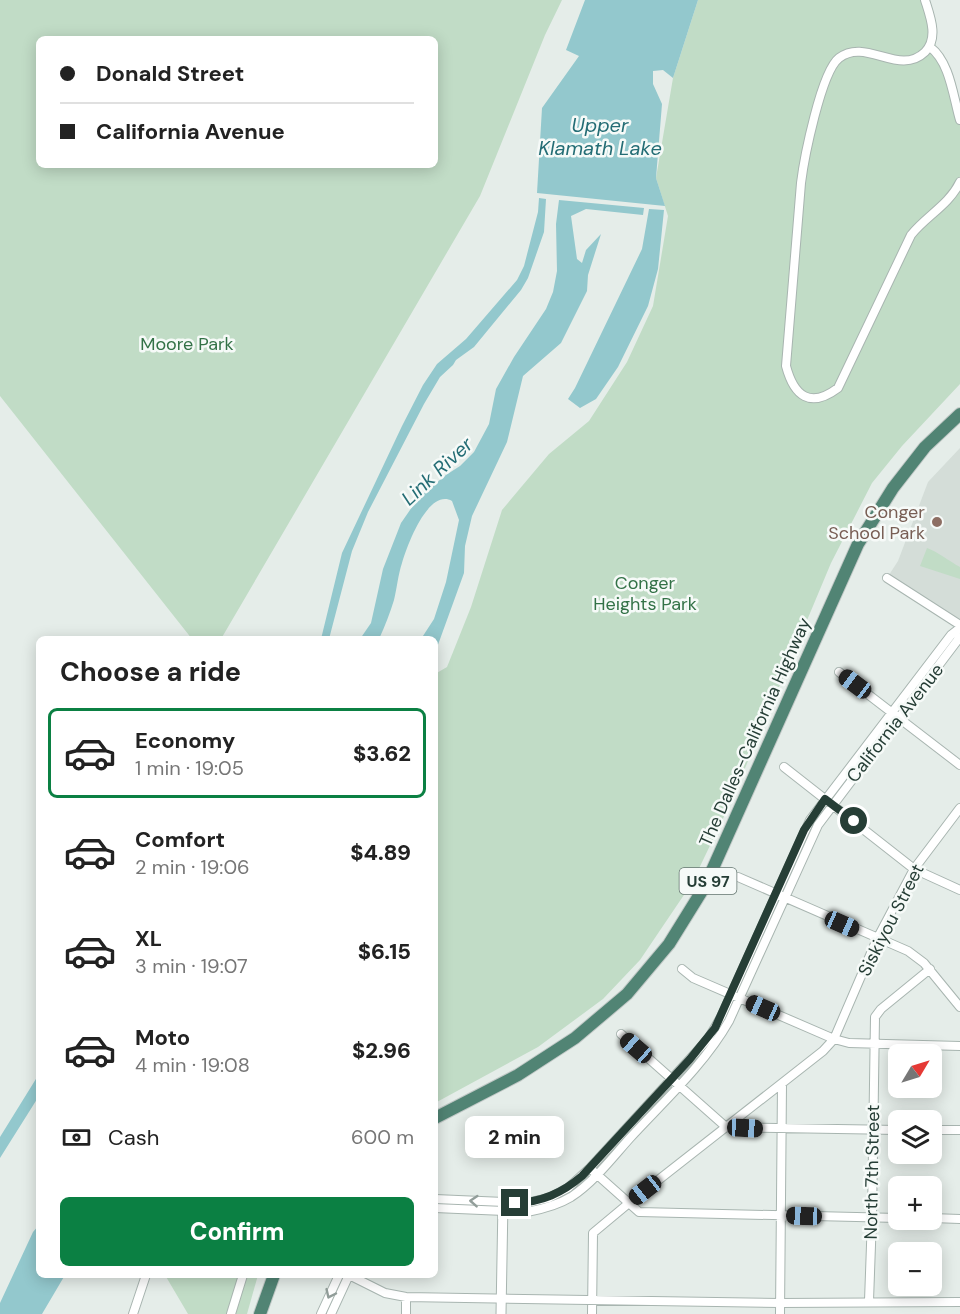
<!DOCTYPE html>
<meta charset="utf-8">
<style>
:root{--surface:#fff;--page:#f2f2f2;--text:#222;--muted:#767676;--line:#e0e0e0;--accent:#0b8043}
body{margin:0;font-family:"DM Sans",sans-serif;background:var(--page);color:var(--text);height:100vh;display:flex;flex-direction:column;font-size:22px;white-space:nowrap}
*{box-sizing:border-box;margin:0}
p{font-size:20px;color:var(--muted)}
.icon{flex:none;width:33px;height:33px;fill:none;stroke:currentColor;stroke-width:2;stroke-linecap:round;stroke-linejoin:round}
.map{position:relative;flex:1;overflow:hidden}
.details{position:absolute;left:36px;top:636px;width:402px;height:642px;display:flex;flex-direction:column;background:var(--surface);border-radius:9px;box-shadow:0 3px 15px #0003}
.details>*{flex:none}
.top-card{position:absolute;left:36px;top:36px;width:402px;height:132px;border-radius:9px;box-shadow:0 3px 15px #0003;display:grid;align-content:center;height:132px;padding:0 24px;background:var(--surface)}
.needle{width:39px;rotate:52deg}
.buttons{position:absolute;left:888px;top:1044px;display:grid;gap:12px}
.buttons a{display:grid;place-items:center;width:54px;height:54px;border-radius:9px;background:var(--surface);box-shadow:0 3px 15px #0003;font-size:30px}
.end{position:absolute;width:27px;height:27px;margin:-14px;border:8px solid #263e36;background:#fff;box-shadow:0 0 0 3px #fff}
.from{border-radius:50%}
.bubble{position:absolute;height:42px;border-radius:9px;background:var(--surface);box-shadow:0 3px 15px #0003;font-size:20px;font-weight:800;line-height:42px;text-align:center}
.car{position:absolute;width:18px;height:36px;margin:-18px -9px;border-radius:8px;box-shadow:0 0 4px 2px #0007;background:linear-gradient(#222 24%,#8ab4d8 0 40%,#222 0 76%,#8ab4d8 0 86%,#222 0)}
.top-card b{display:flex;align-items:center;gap:21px;height:57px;font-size:22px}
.top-card b+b{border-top:2px solid var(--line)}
.top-card i{width:15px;height:15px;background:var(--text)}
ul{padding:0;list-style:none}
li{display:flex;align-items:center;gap:18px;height:90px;margin:0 12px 9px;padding:0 12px;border:3px solid transparent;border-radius:9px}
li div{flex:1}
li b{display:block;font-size:22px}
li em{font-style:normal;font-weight:800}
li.on{border-color:var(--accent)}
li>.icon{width:54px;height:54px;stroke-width:1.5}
h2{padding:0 24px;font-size:27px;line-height:72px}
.pay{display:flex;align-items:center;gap:15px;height:66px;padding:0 24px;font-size:22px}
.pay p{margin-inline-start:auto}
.action{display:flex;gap:12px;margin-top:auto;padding:12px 24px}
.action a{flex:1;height:69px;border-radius:9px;background:var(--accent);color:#fff;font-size:24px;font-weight:800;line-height:69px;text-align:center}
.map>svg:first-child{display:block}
</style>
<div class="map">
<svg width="960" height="1314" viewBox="0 0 960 1314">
<rect width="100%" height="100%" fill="#e5ede9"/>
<path fill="#d4ddd8" d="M960 448V625L887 578 898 561 928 482Z"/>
<path fill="#c1dcc6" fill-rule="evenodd" d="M0 0H562L545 35 480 196 221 639H192L0 396ZM39 39H435V165H39Z
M698 0H921L960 121V384L902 446 872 483 831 563 730 804 692 883 640 960 603 999 538 1047 435 1103V674L447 667 471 607 502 510 549 454 589 421 627 362 653 306 668 216 656 178 673 78Z
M927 548C938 552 949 561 960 567V579L920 566Z
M165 1275H258L247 1314H188Z"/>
<path fill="#93c8cd" d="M585 0H698L673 78 663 70 653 71V84L662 104 656 178 665 206 537 193 542 108 579 56 566 50Z
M539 198 546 199 544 232 528 278 521 290 474 347 456 360 453 365 440 377 424 404 368 512 352 551 329 639H321L342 553 402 426 423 385 437 364 466 339 517 280 524 266 538 212Z
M559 200 644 208 643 215 586 209 571 216 577 259 582 263 586 250 601 234 588 275 587 291 561 343 523 376 507 442 472 516 465 546 464 573 435 653V639H421L434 619 446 582 459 520 452 501C428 488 407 546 402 563 398 575 397 588 394 600 390 613 385 626 379 639H360L371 623 383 569 401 523 419 497 446 475 460 466 474 452 489 424 496 389 514 357 546 309 553 292 557 271 556 224Z
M649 209 664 210 658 269 648 306 618 367 596 399 580 408 568 399 575 388 642 249Z
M39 1074V1096L0 1158V1137Z
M39 1225V1275H65L42 1314H0V1303L33 1232Z"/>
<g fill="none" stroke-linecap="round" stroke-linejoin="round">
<defs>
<path id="minor" d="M925 0C930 16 939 38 925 52 899 77 866 37 839 58 821 72 804 159 801 183L786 366C794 396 810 409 838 388L911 235C926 216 949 205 960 182
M930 47C950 62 953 96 960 120
M887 578 960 625
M839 672 960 765
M784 767 914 869 960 890
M738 877 908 951 924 963 960 1007
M682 969 693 978 834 1039 849 1043 960 1046
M621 1034 726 1127 898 1130
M932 1130H960
M593 1171 639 1212 898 1218
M435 1199 527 1203 549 1198 568 1188 590 1168 690 1059 708 1039 721 1017 810 820 951 635 960 628
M435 1208 527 1212C543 1209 558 1205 571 1197 594 1182 612 1158 630 1138 664 1101 704 1065 729 1021L818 825 960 637
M932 1218 960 1219
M349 1275 385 1293 406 1297 780 1303 960 1302
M869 1301 872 1217 875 1017 881 1009 930 969
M133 1314 146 1275
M231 1314 243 1275
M321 1314 339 1275
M331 1314 349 1275
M406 1314V1297
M592 1314 593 1233 629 1203 823 1051 834 1039 877 939 914 869 960 808
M780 1314 782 1084"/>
<path id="tertiary" d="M501 1314 503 1202"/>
<path id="trunk" d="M435 1118 518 1075 575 1038 627 994 669 944 705 886 858 544 893 488 925 447 960 414
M260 1314 274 1275"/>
</defs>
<use href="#minor" stroke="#a8b5b0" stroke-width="10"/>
<use href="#tertiary" stroke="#a8b5b0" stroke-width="11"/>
<use href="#trunk" stroke="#c2c9c7" stroke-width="14"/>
<use href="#minor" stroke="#fff" stroke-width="8"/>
<use href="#tertiary" stroke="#fff" stroke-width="9"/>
<use href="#trunk" stroke="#518474" stroke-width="12"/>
</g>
<defs><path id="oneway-chevron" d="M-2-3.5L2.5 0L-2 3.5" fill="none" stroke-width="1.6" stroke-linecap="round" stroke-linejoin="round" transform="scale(1.5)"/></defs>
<g stroke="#929e9a">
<use href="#oneway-chevron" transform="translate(474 1201) rotate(-176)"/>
<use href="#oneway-chevron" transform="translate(330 1294) rotate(115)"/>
</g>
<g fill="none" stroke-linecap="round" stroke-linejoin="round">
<path stroke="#263e36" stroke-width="8" d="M515 1203C542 1202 562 1193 582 1176L690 1059 715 1028 804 830 825 799 854 821"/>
</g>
<circle fill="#8d6e63" stroke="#f6faf8" stroke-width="2" cx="937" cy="522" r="6"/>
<g text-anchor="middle" stroke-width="5" stroke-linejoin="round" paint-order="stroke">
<rect fill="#f6faf8" stroke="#647670" stroke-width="1.5" x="679.5" y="868" width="57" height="26" rx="4.5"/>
<g font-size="16" font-weight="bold" fill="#263e36">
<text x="708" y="887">US 97</text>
</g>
<g font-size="18" fill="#337247" stroke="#f6faf8">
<text x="187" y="350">Moore Park</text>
<text x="645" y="589">Conger<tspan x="645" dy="21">Heights Park</tspan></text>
</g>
<g font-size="18" fill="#785e54" stroke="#f6faf8" text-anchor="end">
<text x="925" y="518">Conger<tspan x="925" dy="21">School Park</tspan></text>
</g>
<g font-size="18" fill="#263e36" stroke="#f6faf8">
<text transform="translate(895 723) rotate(-52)" y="6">California Avenue</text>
<text transform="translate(755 732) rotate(-66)" y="6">The Dalles-California Highway</text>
<text transform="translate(891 920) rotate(-63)" y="6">Siskiyou Street</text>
<text transform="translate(872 1172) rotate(-89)" y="6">North 7th Street</text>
</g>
<g font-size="20" font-style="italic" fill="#246d75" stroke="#f6faf8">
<text x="600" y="132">Upper<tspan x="600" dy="23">Klamath Lake</tspan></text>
<text transform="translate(437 471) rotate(-43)" y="7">Link River</text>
</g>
</g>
</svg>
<div class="buttons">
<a><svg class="needle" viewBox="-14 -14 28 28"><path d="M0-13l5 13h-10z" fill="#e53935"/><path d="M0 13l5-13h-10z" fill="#767676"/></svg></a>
<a><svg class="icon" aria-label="layers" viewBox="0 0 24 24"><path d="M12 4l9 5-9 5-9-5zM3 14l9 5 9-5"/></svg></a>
<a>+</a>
<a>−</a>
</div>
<i class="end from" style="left:854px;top:821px"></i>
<i class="end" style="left:515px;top:1203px"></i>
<div class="bubble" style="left:465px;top:1116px;width:99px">2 min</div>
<i class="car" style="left:855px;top:684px;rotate:307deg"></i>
<i class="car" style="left:842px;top:924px;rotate:114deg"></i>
<i class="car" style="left:763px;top:1008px;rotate:294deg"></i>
<i class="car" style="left:636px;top:1048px;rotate:311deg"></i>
<i class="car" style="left:745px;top:1128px;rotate:93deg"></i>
<i class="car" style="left:645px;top:1190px;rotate:232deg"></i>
<i class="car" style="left:804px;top:1216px;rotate:272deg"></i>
<div class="top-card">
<b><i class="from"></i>Donald Street</b>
<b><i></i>California Avenue</b>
</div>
<section class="details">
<h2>Choose a ride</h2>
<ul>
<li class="on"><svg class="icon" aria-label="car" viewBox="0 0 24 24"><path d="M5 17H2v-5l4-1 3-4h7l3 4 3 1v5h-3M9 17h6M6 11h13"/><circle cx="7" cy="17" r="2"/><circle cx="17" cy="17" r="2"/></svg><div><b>Economy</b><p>1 min · 19:05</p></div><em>$3.62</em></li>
<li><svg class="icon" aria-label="car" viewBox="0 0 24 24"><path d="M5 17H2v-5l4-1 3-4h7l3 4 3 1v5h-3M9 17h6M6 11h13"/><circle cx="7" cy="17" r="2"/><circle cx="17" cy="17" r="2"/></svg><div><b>Comfort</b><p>2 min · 19:06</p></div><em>$4.89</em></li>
<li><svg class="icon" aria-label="car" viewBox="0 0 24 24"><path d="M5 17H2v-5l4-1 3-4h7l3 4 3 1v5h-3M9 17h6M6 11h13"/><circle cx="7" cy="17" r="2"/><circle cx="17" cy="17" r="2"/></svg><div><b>XL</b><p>3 min · 19:07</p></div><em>$6.15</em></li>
<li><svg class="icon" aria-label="car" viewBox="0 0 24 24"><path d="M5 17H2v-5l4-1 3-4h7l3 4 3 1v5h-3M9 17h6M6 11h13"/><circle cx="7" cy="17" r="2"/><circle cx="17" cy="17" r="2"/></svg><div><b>Moto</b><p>4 min · 19:08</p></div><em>$2.96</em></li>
</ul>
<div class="pay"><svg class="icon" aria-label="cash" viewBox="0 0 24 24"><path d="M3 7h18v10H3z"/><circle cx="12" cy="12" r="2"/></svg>Cash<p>600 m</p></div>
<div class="action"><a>Confirm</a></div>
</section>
</div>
